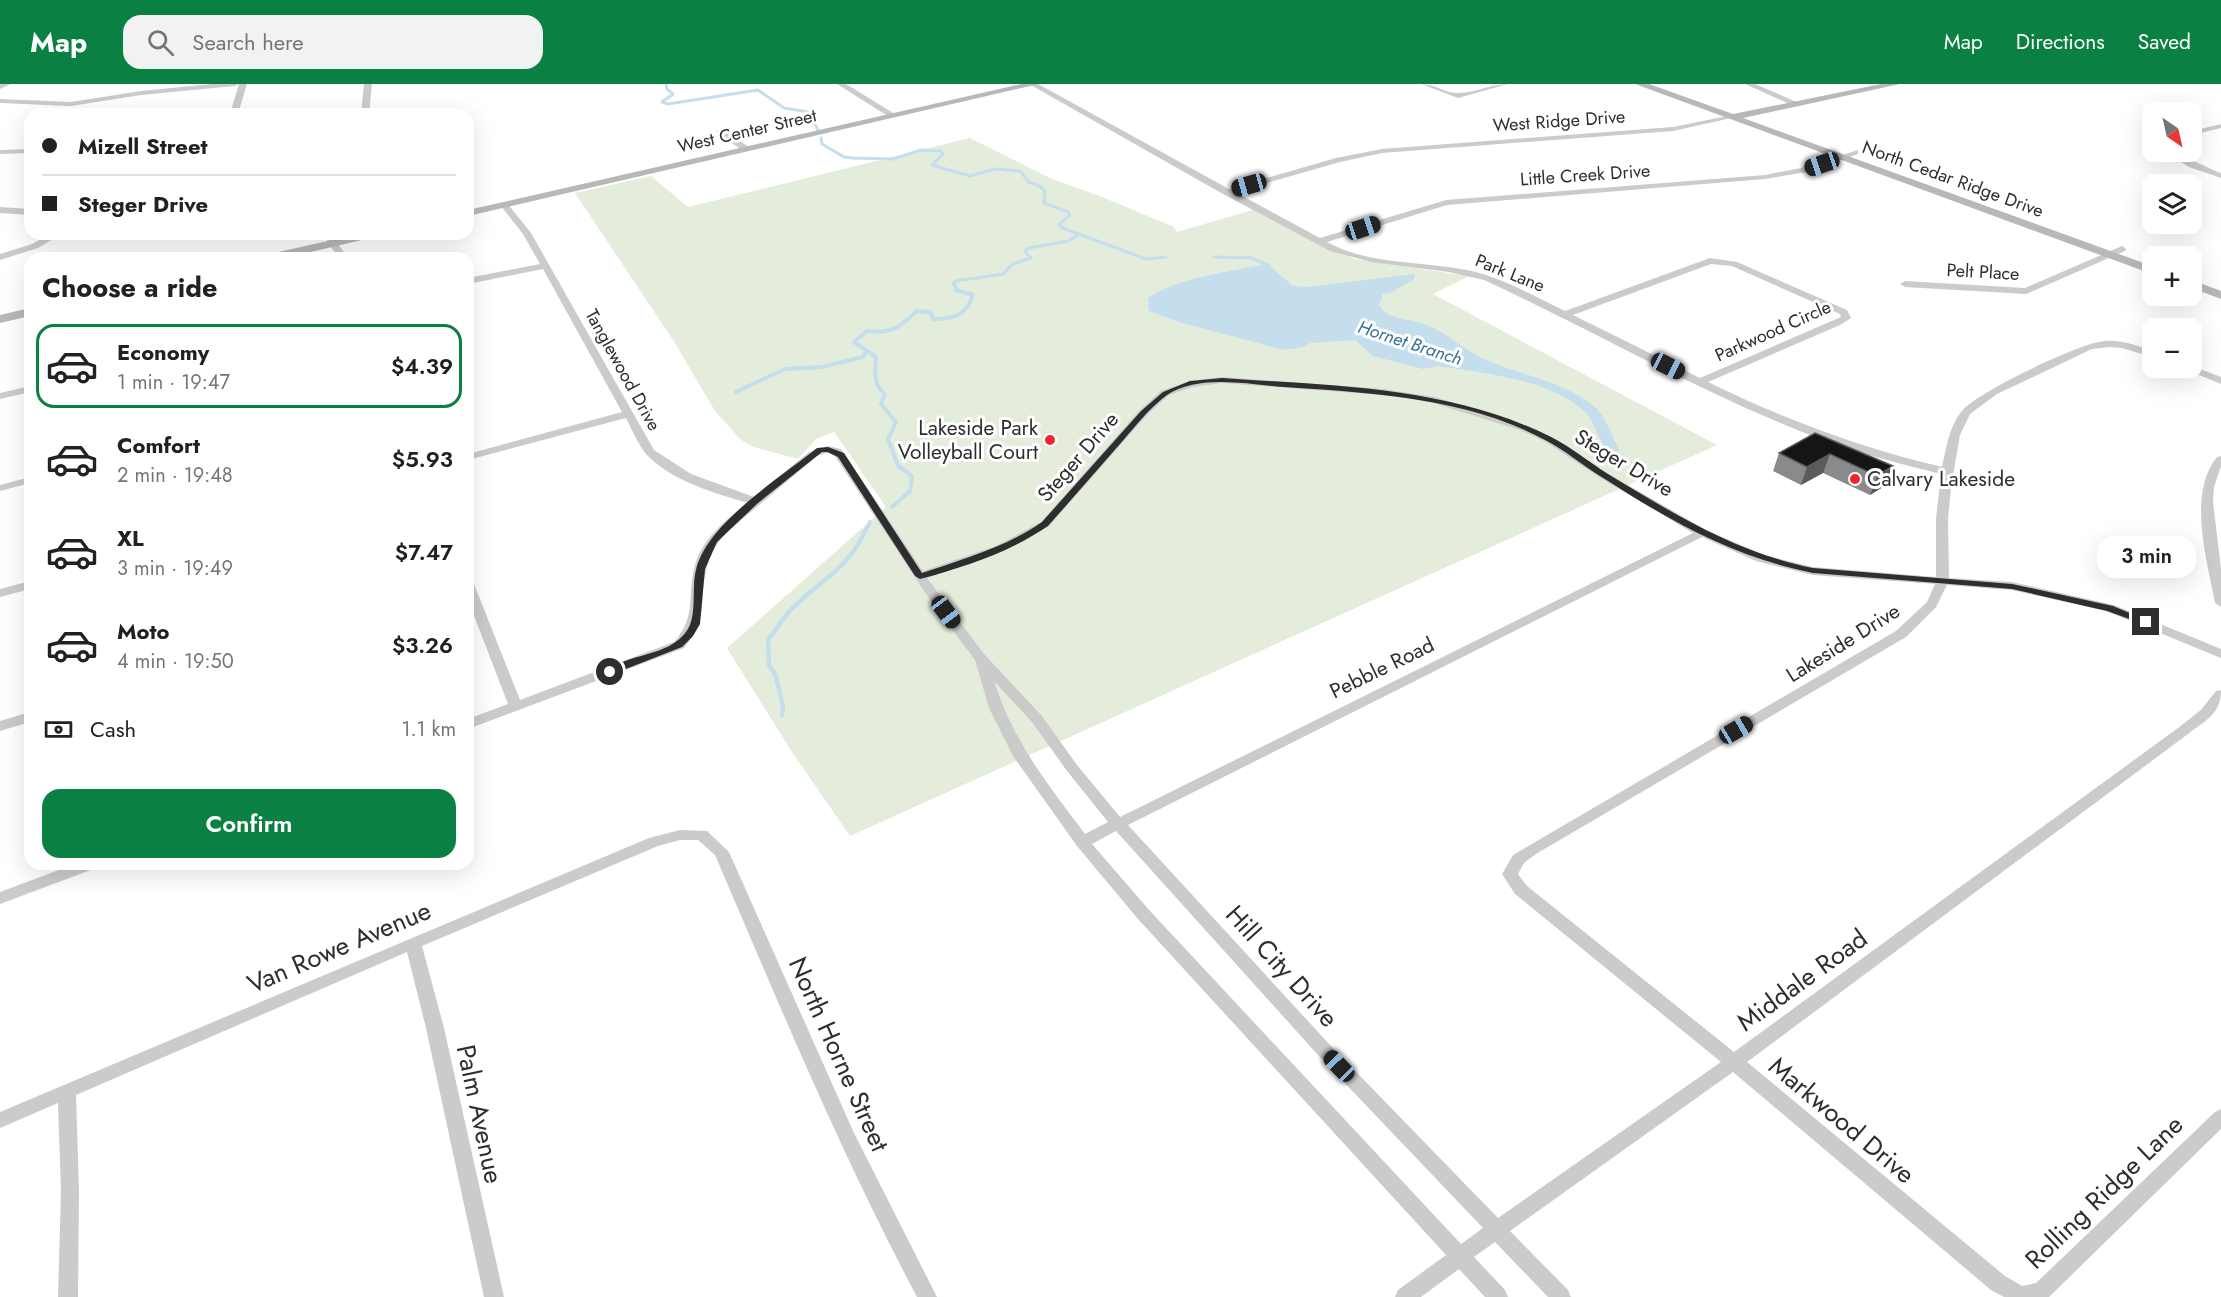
<!DOCTYPE html>
<meta charset="utf-8">
<style>
:root{--surface:#fff;--page:#f2f2f2;--text:#202124;--muted:#757577;--line:#e0e0e0;--accent:#0b8043}
body{margin:0;font-family:Jost,sans-serif;background:var(--page);color:var(--text);height:100vh;display:flex;flex-direction:column;font-size:22px;white-space:nowrap}
*{box-sizing:border-box;margin:0}
p{font-size:20px;color:var(--muted)}
.icon{flex:none;width:33px;height:33px;fill:none;stroke:currentColor;stroke-width:2;stroke-linecap:round;stroke-linejoin:round}
.map{position:relative;flex:1;overflow:hidden}
.details{position:absolute;left:24px;top:168px;width:450px;height:618px;display:flex;flex-direction:column;background:var(--surface);border-radius:18px;box-shadow:0 6px 24px #0002}
.details>*{flex:none}
.banner{position:absolute;left:24px;top:24px;width:450px;height:132px;border-radius:18px;box-shadow:0 6px 24px #0002;display:grid;align-content:center;height:132px;padding:0 18px;background:var(--surface)}
.needle{width:39px;rotate:146deg}
.fabs{position:absolute;left:2142px;top:18px;display:grid;gap:12px}
.fabs a{display:grid;place-items:center;width:60px;height:60px;border-radius:12px;background:var(--surface);box-shadow:0 6px 24px #0002;font-size:30px}
.end{position:absolute;width:27px;height:27px;margin:-14px;border:8px solid #2e2e2e;background:#fff;box-shadow:0 0 0 3px #fff}
.from{border-radius:50%}
.bubble{position:absolute;height:42px;border-radius:18px;background:var(--surface);box-shadow:0 6px 24px #0002;font-size:20px;font-weight:600;line-height:42px;text-align:center}
.car{position:absolute;width:18px;height:36px;margin:-18px -9px;border-radius:8px;box-shadow:0 0 4px 2px #0007;background:linear-gradient(#222 24%,#8ab4d8 0 40%,#222 0 76%,#8ab4d8 0 86%,#222 0)}
.banner b{display:flex;align-items:center;gap:21px;height:57px;font-size:22px}
.banner b+b{border-top:2px solid var(--line)}
.banner i{width:15px;height:15px;background:var(--text)}
ul{padding:0;list-style:none}
li{display:flex;align-items:center;gap:18px;height:84px;margin:0 12px 9px;padding:0 6px;border:3px solid transparent;border-radius:18px}
li div{flex:1}
li b{display:block;font-size:22px}
li em{font-style:normal;font-weight:600}
li.current{border-color:var(--accent)}
li>.icon{width:54px;height:54px;stroke-width:1.5}
h2{padding:0 18px;font-size:27px;line-height:72px}
.pay{display:flex;align-items:center;gap:15px;height:66px;padding:0 18px;font-size:22px}
.pay p{margin-inline-start:auto}
.action{display:flex;gap:12px;margin-top:auto;padding:12px 18px}
.action a{flex:1;height:69px;border-radius:18px;background:var(--accent);color:#fff;font-size:24px;font-weight:600;line-height:69px;text-align:center}
header{display:flex;align-items:center;gap:36px;box-sizing:border-box;height:84px;padding:0 30px;background:var(--accent);color:#fff}
header strong{font-size:28px}
nav{display:flex;gap:33px;margin-inline-start:auto;font-size:21px}
.search{width:420px;height:54px;background:var(--page);display:flex;align-items:center;gap:15px;box-sizing:border-box;padding:0 21px;border-radius:18px;color:var(--muted);font-size:22px}
.map>svg:first-child{display:block}
</style>
<header>
<strong>Map</strong>
<div class="search"><svg class="icon" aria-label="search" viewBox="0 0 24 24"><circle cx="10" cy="10" r="6"/><path d="M15 15l6 6"/></svg>Search here</div>
<nav><a>Map</a><a>Directions</a><a>Saved</a></nav>
</header>
<div class="map">
<svg width="2221" height="1213" viewBox="0 0 2221 1213">
<rect width="100%" height="100%" fill="#fff"/>
<path fill="#e4ecdb" d="M970 54 1052 95 1097 111 1174 143 1177 148 1256 125 1315 158 1355 175 1469 192 1433 210 1717 361 850 752 792 668 727 564 886 423 834 348 816 355 798 375 754 363 741 356 715 327 675 259 575 109 651 92 688 123Z"/>
<path fill="#c5deee" d="M1261 181 1270 182 1293 202 1307 203 1415 190 1414 195 1390 209 1383 210 1379 221C1388 237 1411 234 1427 241 1449 250 1465 267 1486 276 1521 291 1565 298 1595 323 1604 330 1614 356 1620 367L1606 368C1599 356 1594 336 1584 327 1550 295 1482 289 1438 282L1423 285 1373 272 1355 256 1310 259 1304 263 1284 266 1179 238 1149 227 1148 214C1181 193 1223 189 1261 181Z"/>
<g fill="none" stroke-linecap="round" stroke-linejoin="round">
<path stroke="#c5deee" stroke-width="3" d="M666 0 667 5 673 10 662 18 668 20 758 6 784 24 808 28 818 46
M821 54 822 60 844 73 853 74 893 75 921 66 941 67 943 70 932 81 970 92 995 85 1020 87 1029 98 1041 103 1045 108 1044 119 1068 128 1070 131 1059 141 1065 145 1146 175 1166 173
M1214 173 1251 174 1270 182 1269 186
M953 200 956 197 1003 190 1013 180 1031 174 1025 167 1029 164 1069 157 1079 150"/>
<path stroke="#c5deee" stroke-width="4" d="M736 308 785 285 822 283 863 273 866 267
M892 423 910 407 912 392 898 382 888 355 896 338 881 320 885 310C873 301 875 288 876 273L854 258 867 247C892 250 900 243 917 227L930 228 933 235C954 235 966 232 973 211L956 206 954 199
M860 457 870 438"/>
<path stroke="#c5deee" stroke-width="4.5" d="M782 631 783 622 776 592 769 581 768 555C776 547 781 537 788 529 812 502 844 488 861 455"/>
<path fill="#cbcbcb" fill-rule="evenodd" d="M0 0H11L0 5Z
M212 0H239L235 2 141 11 71 22 0 19V15L71 18 141 7Z
M239 0H247L238 30H230Z
M364 0H372L369 30H361Z
M837 0H846L898 32 891 34Z
M1029 0H1038L1229 105 1336 74 1382 65 1673 43 1732 31 1736 33 1673 47 1382 69 1340 78 1235 108 1320 154 1446 116 1765 91 1801 84 1858 66V70L1806 88 1765 95 1447 121 1327 158C1368 181 1421 177 1467 186 1501 193 1534 212 1565 227L1710 174 1737 178 1847 226 1851 234 1840 241 1708 298C1783 335 1861 364 1942 383 1946 365 1949 343 1961 328 1975 309 2074 262 2099 258 2117 254 2135 261 2152 267V273L2122 264 2110 263 2092 265 1997 310 1970 330 1960 351 1951 403 1948 435 1949 494 2012 498 2114 521 2221 565V574L2106 527 2012 506 1947 501 1936 523 1906 553 1536 770 1524 779 1518 790 1527 802 1734 968 2178 644 2201 626 2216 607 2221 606C2221 630 2206 636 2188 650L1747 978 2005 1192 2022 1202 2036 1199 2215 1028 2221 1025V1045L2049 1213H2004L1991 1206 1733 988 1510 1147 1568 1206 1571 1213H1548L1495 1158 1474 1173 1505 1206 1508 1213H1485L1459 1185 1421 1213H1395L1398 1206 1446 1171 1138 835 1077 762 1013 672 989 624 975 576 928 513 833 369 829 368 817 372 727 448C719 457 711 467 708 480 697 514 711 532 684 564L468 645V635L508 620 468 516V496L474 500 520 616 674 558C698 532 686 508 696 478 705 452 727 435 748 419 714 409 672 397 647 371 638 361 632 345 626 334L468 376V370L622 328 543 185 468 200V194L540 180 523 150 500 121 504 118 507 119 531 149 654 366 691 390 754 413 809 368 828 362 841 365 923 487 996 462 1041 438 1139 327 1161 307 1190 297 1222 293 1383 305 1435 313 1528 342 1554 354 1607 389 1706 446 1764 471 1813 483 1936 493V435L1941 390C1901 380 1861 370 1823 356 1706 312 1597 248 1484 196L1449 188 1371 178 1330 167 1223 110ZM1711 180 1732 182 1840 230 1841 233 1700 294 1573 231ZM1222 299 1383 311 1430 318 1520 346 1546 358 1599 393 1693 449 1120 733 1077 681 1042 632 984 570 927 494 1004 467 1049 442 1147 331 1169 311 1192 303ZM1702 453 1756 477 1813 491 1935 500 1927 518 1896 547 1513 771 1502 790 1515 810 1721 978 1498 1134 1330 961 1128 741ZM994 597 1032 638 1067 687 1108 738 1085 750C1047 699 1014 659 994 597ZM1116 747 1318 971 1483 1144 1461 1160 1150 827 1092 760Z
M1421 0C1435 0 1447 10 1459 9 1475 9 1491 0 1508 0L1458 14Z
M1745 0H1755L1801 20 1794 22Z
M2221 40V44L2192 51V47Z
M721 45 749 63V67H743L718 49 717 47Z
M30 65V69L0 70V66Z
M2166 68C2177 67 2207 84 2221 89V94L2189 83Z
M0 123 30 125V131L0 129Z
M50 150H61L38 164 0 176V170L32 160Z
M323 150H331L348 174H338Z
M2122 162 2126 165 2125 167 2026 210 1905 203 1900 200 1905 197 2025 204Z
M2192 282 2221 293V300L2182 284Z
M30 302V308L0 315V309Z
M2221 372V382L2214 403 2213 418 2221 485V523L2215 519C2207 476 2187 410 2217 373Z
M30 393V399L0 407V401Z
M30 497V505L0 513V505Z
M30 628V638L0 647V637Z
M680 746 707 747 729 768 854 1049 937 1213H917C841 1070 779 920 715 771L698 756H680L658 762 422 862 444 944 504 1213H484L426 944 407 868 76 1011 79 1107 78 1213H58L61 1107 58 1019 0 1044V1028L649 754Z
M75 780H99L96 784 0 820V808Z"/>
<path fill="#b8b8b8" fill-rule="evenodd" d="M1021 0H1039L468 132V126Z
M1635 0H1649L1733 30 1881 0H1900L1743 34 2152 182V190Z
M359 150H381L379 152 285 174H263L265 171Z
M2192 196 2221 207V215L2192 204Z
M30 224V232L0 239V231Z"/>
</g>
<path fill="#8a8a8a" d="M1815 349 1893 382 1886 401 1870 411 1823 389 1801 401 1773 387 1779 369Z"/>
<path fill="#5b5b5b" d="M1830 370 1823 389 1801 401 1807 383Z
M1893 382 1886 401 1870 411 1877 392Z"/>
<path fill="#151515" stroke="#5b5b5b" stroke-width="1.5" d="M1815 349 1893 382 1877 392 1830 370 1807 383 1779 369Z"/>
<path fill="#2e2e2e" d="M1222 294C1334 302 1448 302 1551 353 1571 363 1589 378 1608 390 1674 430 1737 469 1813 484L2012 500 2113 522 2151 538 2146 541 2107 527 2012 505 1813 489C1732 473 1669 436 1600 392 1582 381 1566 367 1547 357 1466 313 1372 309 1283 303 1247 300 1199 290 1167 311 1149 324 1134 344 1120 360 1096 387 1072 415 1048 442 1010 468 964 483 920 495L915 492 838 373 827 368H822L758 419 717 458 705 485 700 540 693 552 682 563 613 590 605 588C627 569 668 573 686 548 698 533 691 504 696 486 706 440 781 393 817 364L828 363 844 369 922 489C963 475 1006 463 1042 438L1141 327 1163 308 1190 297Z"/>
<g fill="#f02533" stroke="#fff" stroke-width="2">
<circle cx="1050" cy="356" r="6"/>
<circle cx="1855" cy="395" r="6"/>
</g>
<g text-anchor="middle" stroke-width="6" stroke-linejoin="round" paint-order="stroke">
<g font-size="18" fill="#2e2e2e" stroke="#fff">
<text transform="translate(1559 37) rotate(-4)" y="6">West Ridge Drive</text>
<text transform="translate(747 47) rotate(-13)" y="6">West Center Street</text>
<text transform="translate(1585 91) rotate(-4)" y="6">Little Creek Drive</text>
<text transform="translate(1953 95) rotate(20)" y="6">North Cedar Ridge Drive</text>
<text transform="translate(1983 188) rotate(3)" y="6">Pelt Place</text>
<text transform="translate(1510 189) rotate(22)" y="6">Park Lane</text>
<text transform="translate(1773 247) rotate(-24)" y="6">Parkwood Circle</text>
<text transform="translate(623 286) rotate(61)" y="6">Tanglewood Drive</text>
</g>
<g font-size="18" font-style="italic" fill="#377095" stroke="#fff">
<text transform="translate(1410 259) rotate(18)" y="6">Hornet Branch</text>
</g>
<g font-size="21" fill="#2e2e2e" stroke="#fff" text-anchor="end">
<text x="1038" y="351">Lakeside Park<tspan x="1038" dy="24">Volleyball Court</tspan></text>
<text x="1867" y="402" text-anchor="start">Calvary Lakeside</text>
</g>
<g font-size="21" fill="#2e2e2e" stroke="#fff">
<text transform="translate(1078 373) rotate(-49)" y="7">Steger Drive</text>
<text transform="translate(1624 379) rotate(31)" y="7">Steger Drive</text>
<text transform="translate(1843 559) rotate(-32)" y="7">Lakeside Drive</text>
<text transform="translate(1382 584) rotate(-26)" y="7">Pebble Road</text>
</g>
<g font-size="26" fill="#2e2e2e" stroke="#fff">
<text transform="translate(339 863) rotate(-23)" y="9">Van Rowe Avenue</text>
<text transform="translate(1282 882) rotate(48)" y="9">Hill City Drive</text>
<text transform="translate(1802 896) rotate(-36)" y="9">Middale Road</text>
<text transform="translate(839 970) rotate(66)" y="9">North Horne Street</text>
<text transform="translate(480 1030) rotate(78)" y="9">Palm Avenue</text>
<text transform="translate(1842 1036) rotate(40)" y="9">Markwood Drive</text>
<text transform="translate(2104 1108) rotate(-44)" y="9">Rolling Ridge Lane</text>
</g>
</g>
</svg>
<div class="fabs">
<a><svg class="needle" viewBox="-14 -14 28 28"><path d="M0-13l5 13h-10z" fill="#e53935"/><path d="M0 13l5-13h-10z" fill="#757577"/></svg></a>
<a><svg class="icon" aria-label="layers" viewBox="0 0 24 24"><path d="M12 4l9 5-9 5-9-5zM3 14l9 5 9-5"/></svg></a>
<a>+</a>
<a>−</a>
</div>
<i class="end from" style="left:610px;top:588px"></i>
<i class="end" style="left:2146px;top:538px"></i>
<div class="bubble" style="left:2097px;top:452px;width:99px">3 min</div>
<i class="car" style="left:1822px;top:80px;rotate:251deg"></i>
<i class="car" style="left:1249px;top:101px;rotate:254deg"></i>
<i class="car" style="left:1363px;top:144px;rotate:72deg"></i>
<i class="car" style="left:1668px;top:282px;rotate:117deg"></i>
<i class="car" style="left:946px;top:528px;rotate:143deg"></i>
<i class="car" style="left:1736px;top:646px;rotate:60deg"></i>
<i class="car" style="left:1339px;top:982px;rotate:316deg"></i>
<div class="banner">
<b><i class="from"></i>Mizell Street</b>
<b><i></i>Steger Drive</b>
</div>
<section class="details">
<h2>Choose a ride</h2>
<ul>
<li class="current"><svg class="icon" aria-label="car" viewBox="0 0 24 24"><path d="M5 17H2v-5l4-1 3-4h7l3 4 3 1v5h-3M9 17h6M6 11h13"/><circle cx="7" cy="17" r="2"/><circle cx="17" cy="17" r="2"/></svg><div><b>Economy</b><p>1 min · 19:47</p></div><em>$4.39</em></li>
<li><svg class="icon" aria-label="car" viewBox="0 0 24 24"><path d="M5 17H2v-5l4-1 3-4h7l3 4 3 1v5h-3M9 17h6M6 11h13"/><circle cx="7" cy="17" r="2"/><circle cx="17" cy="17" r="2"/></svg><div><b>Comfort</b><p>2 min · 19:48</p></div><em>$5.93</em></li>
<li><svg class="icon" aria-label="car" viewBox="0 0 24 24"><path d="M5 17H2v-5l4-1 3-4h7l3 4 3 1v5h-3M9 17h6M6 11h13"/><circle cx="7" cy="17" r="2"/><circle cx="17" cy="17" r="2"/></svg><div><b>XL</b><p>3 min · 19:49</p></div><em>$7.47</em></li>
<li><svg class="icon" aria-label="car" viewBox="0 0 24 24"><path d="M5 17H2v-5l4-1 3-4h7l3 4 3 1v5h-3M9 17h6M6 11h13"/><circle cx="7" cy="17" r="2"/><circle cx="17" cy="17" r="2"/></svg><div><b>Moto</b><p>4 min · 19:50</p></div><em>$3.26</em></li>
</ul>
<div class="pay"><svg class="icon" aria-label="cash" viewBox="0 0 24 24"><path d="M3 7h18v10H3z"/><circle cx="12" cy="12" r="2"/></svg>Cash<p>1.1 km</p></div>
<div class="action"><a>Confirm</a></div>
</section>
</div>
